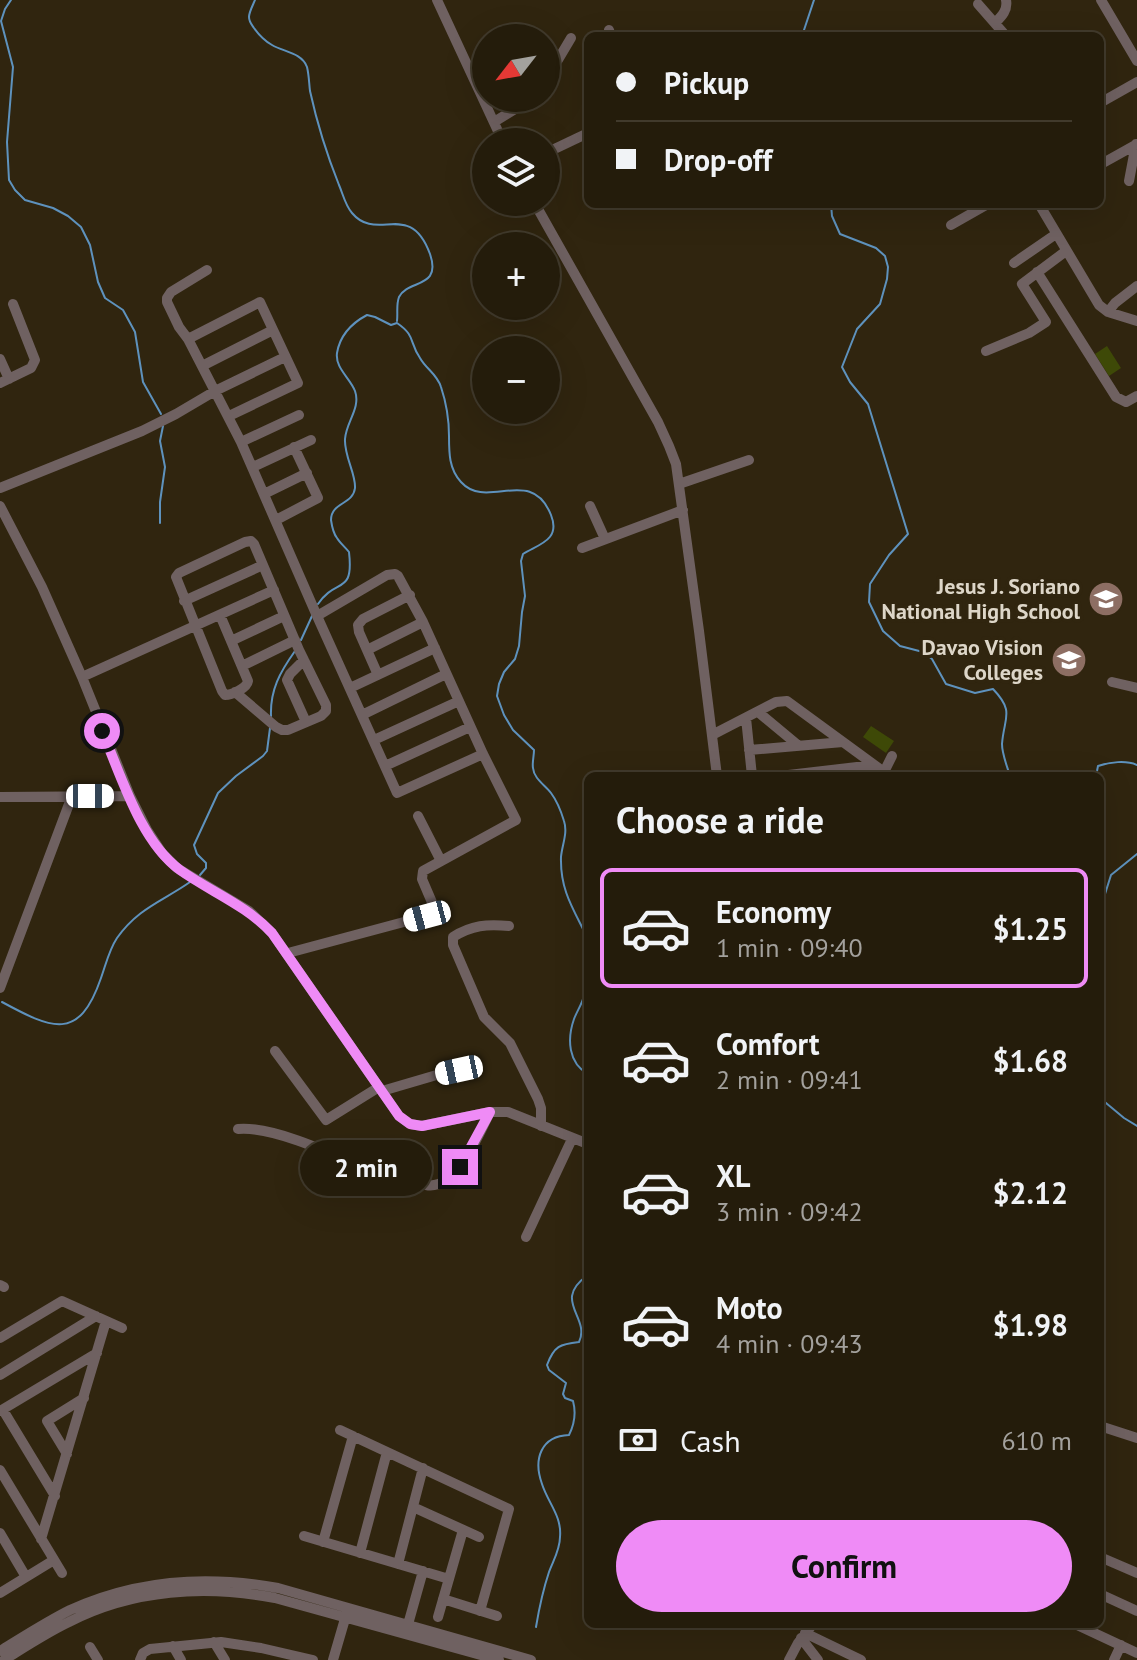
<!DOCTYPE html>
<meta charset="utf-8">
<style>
:root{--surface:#241c0b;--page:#2c2514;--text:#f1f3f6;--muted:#a3a19d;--line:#413a2c;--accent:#ef8bf6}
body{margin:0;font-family:"PT Sans",sans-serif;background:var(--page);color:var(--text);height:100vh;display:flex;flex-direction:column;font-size:30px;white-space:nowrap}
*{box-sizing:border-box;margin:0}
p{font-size:26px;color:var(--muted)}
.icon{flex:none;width:44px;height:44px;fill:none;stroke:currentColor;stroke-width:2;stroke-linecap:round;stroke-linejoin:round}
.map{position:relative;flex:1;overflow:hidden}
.panel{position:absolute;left:584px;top:772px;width:520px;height:856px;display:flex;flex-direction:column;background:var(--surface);border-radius:12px;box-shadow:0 8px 32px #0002,0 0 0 2px var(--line)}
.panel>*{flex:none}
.guide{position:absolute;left:584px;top:32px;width:520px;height:176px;border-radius:12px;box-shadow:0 8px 32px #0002,0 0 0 2px var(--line);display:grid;align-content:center;height:176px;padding:0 32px;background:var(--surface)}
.needle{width:52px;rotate:239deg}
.tools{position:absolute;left:472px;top:24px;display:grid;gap:16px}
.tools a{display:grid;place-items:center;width:88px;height:88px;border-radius:50%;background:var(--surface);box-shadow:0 8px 32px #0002,0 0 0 2px var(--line);font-size:40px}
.end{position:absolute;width:36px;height:36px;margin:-18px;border:10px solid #ef8bf6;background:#111;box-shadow:0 0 0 4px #111}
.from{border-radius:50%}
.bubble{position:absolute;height:56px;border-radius:28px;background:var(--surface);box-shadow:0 8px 32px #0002,0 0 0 2px var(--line);font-size:26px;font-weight:600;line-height:56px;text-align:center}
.car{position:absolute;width:24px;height:48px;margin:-24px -12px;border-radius:10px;box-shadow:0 0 6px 2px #0007;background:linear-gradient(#fff 24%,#345 0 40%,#fff 0 76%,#345 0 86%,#fff 0)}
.guide b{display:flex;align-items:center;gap:28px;height:76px;font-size:30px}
.guide b+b{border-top:2px solid var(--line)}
.guide i{width:20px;height:20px;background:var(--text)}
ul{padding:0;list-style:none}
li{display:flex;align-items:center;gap:24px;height:120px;margin:0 16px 12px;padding:0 16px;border:4px solid transparent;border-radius:12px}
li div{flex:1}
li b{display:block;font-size:30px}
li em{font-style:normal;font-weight:600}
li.selected{border-color:var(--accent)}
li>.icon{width:72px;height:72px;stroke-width:1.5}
h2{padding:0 32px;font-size:36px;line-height:96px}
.pay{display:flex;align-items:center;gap:20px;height:88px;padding:0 32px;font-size:30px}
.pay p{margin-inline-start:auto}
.cta{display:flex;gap:16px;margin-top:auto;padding:16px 32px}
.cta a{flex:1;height:92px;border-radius:48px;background:var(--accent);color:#111;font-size:32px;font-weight:600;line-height:92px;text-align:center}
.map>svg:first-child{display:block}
</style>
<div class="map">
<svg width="1137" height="1660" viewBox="0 0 1137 1660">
<rect width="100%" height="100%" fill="#30250f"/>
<path fill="#3e4907" d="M1107 346 1121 368 1109 376 1095 354Z
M871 726 894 741 886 753 863 737Z
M331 1156 352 1167 346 1181 324 1169Z"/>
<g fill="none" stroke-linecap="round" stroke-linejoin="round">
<path stroke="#5e92bd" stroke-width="2" d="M11 0 5 9 1 21 13 67 7 142 9 180 15 190 25 200 53 208 68 216 81 227 90 245 98 282 105 298 123 310 135 332 143 382 161 414
M255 0C253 5 249 12 249 17 249 22 252 25 254 28 259 35 265 41 272 45 284 52 302 53 307 67 309 75 309 83 310 91 317 123 327 155 339 185 343 194 345 205 352 213 377 243 410 199 430 254 442 289 408 279 399 297 396 305 398 313 397 321
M802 36 814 0
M831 204 832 216 840 234 876 248 885 256 888 267 887 279 880 304 857 329 842 367 850 382 868 404 908 534 889 555 870 584 869 602 883 631 900 646 923 652 932 659 946 684 975 693 993 689C1015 712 1004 717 1002 744 1002 754 1007 766 1010 776
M160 523V502L165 467 160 441 163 426
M318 604C336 577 354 596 349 552 345 547 340 543 337 538 333 533 332 527 331 520 331 502 353 505 355 488 356 474 344 456 345 439 346 422 361 408 355 391 350 378 335 368 337 353 340 335 352 323 367 315L375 317 391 325 397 323C416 336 409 342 420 358 426 369 437 374 441 387 446 402 449 420 449 436 449 453 449 469 461 482 487 511 531 465 551 515 561 540 539 544 523 554L521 561 525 596 522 612 519 646 515 659 504 672 499 684 497 696 504 715 513 730 534 750C534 756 532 763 533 768 534 779 545 785 551 793 557 801 561 811 564 821 568 833 562 845 561 857 560 891 574 910 588 939
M301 640 312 616
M271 716C270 690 280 672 295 651
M1096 776 1098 766C1110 762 1126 760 1137 765
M1100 822 1102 829 1100 840
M200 875 206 868V863L197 854 194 845 218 793 236 776 263 756 267 751 270 728
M1100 910 1111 875 1137 854
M588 965C586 975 586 986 584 996 582 1004 577 1011 574 1019 567 1039 568 1063 588 1074
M2 1002C52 1029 79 1042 101 978 106 964 109 950 117 938 138 908 163 901 190 882
M1100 1098 1124 1118 1137 1126
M588 1156 585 1164 588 1171
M536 1627C539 1609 543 1590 549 1572 553 1561 560 1550 560 1537 562 1516 548 1503 542 1484 533 1459 541 1436 569 1435 574 1425 576 1412 573 1401L565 1398 563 1394 566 1383 549 1370 547 1365C554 1346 560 1344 579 1342 591 1317 551 1301 588 1275"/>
<path stroke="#6f6161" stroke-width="10" d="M437 0 503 142
M1101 0 1137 61
M978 4 1006 36
M995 23C1002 16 1008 10 1006 0
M609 30 611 36
M546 80 571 38
M1100 103 1137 82
M494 122 533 98
M546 153 588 133
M1103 163 1137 144
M1129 181 1136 144
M534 202 658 422 669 446 676 464 699 631 717 776
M1039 204 1099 305 1108 312 1137 321
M951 225 988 204
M1014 263 1056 234
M207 270 171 292 167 298V302L179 327 188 339 241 442 317 616 397 793 483 754
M1037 272 1116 397 1126 402 1137 396
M1108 312 1115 303 1137 286
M188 339 260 302 298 383 229 416
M986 351 1029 333 1046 322 1022 284 1066 251
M0 359 9 379
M202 366 273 330
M0 383 31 368 35 360 13 304
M241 442 299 415
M253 467 311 440
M679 484 749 460
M0 488 142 431 176 414 215 391 285 357
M264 494 307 473
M0 506 42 587 82 677 130 796 147 830 162 853 177 868 249 911 272 933 399 1116 410 1124 422 1126 490 1112H508L588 1144
M590 506 605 539
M276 520 318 498 294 447
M582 548 683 510
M184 601 263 565
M220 615 248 681C247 688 232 695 225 695L222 691 176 577 179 573 245 542 251 541 254 544 299 650 326 705V711L321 716 288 730H282L276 727 235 692
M231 641 284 616
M367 650 423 622
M304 660 290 674 287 680 306 722
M242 666 295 640
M378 675 359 632 358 625 363 619 410 595
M82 677 274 590
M1112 682 1137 688
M350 688 435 648
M758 712 799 746
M362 715 446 674
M746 718 752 776
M712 735 776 702 787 701 884 772
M374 740 459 701
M749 750 843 742
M385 766 470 727
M780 776 874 765
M882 776 892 756
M0 797 130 796
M418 816 441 861
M509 926C487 924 472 925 453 937V945L484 1017 510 1043 538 1099 541 1108V1126
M288 953 430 915 434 910V907L422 879 423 871 516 820 483 754 423 622 398 576 395 574 387 575 317 616
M0 988 72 796
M275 1051 326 1120 379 1087
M382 1091 440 1074 472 1067
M238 1129C271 1126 326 1151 357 1165
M351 1183C349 1169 360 1158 374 1160 389 1167 410 1182 426 1185 456 1191 479 1134 490 1112
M526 1237 572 1139
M0 1285 4 1287
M0 1338 62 1301 122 1328
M0 1375 96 1316
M3 1410 55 1496
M0 1411 97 1353
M1100 1426 1137 1438
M340 1430 509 1509 480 1611
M67 1454 47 1421 84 1398
M0 1470 62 1573
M413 1507 479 1537
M0 1533 26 1577
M304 1536 449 1579
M41 1539 106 1321
M323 1542 353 1436
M360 1553 387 1452
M1100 1557 1137 1573
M398 1564 423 1468
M0 1593 54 1560
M1100 1594 1137 1611
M443 1599 497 1616
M438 1617 463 1530
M1075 1624 1137 1653
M407 1628 423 1571
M805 1633 861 1660
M801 1638 818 1660
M214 1642 225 1660
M173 1646 181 1660
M90 1647 98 1660
M0 1651C23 1637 46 1622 70 1610 136 1580 207 1575 278 1588L531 1660
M4 1660C25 1647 46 1633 69 1622 133 1589 206 1585 275 1598L499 1660
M140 1660 143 1653 150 1649 221 1642 261 1648 313 1660
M333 1660 347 1612
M789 1660 798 1643 813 1624
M1114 1660 1121 1645"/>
</g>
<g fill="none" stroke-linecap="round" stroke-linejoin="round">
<path stroke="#ef8bf6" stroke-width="10" d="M102 731C121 775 140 841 180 870 211 892 246 905 272 933L399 1116 410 1124 422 1126 490 1112 460 1167"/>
</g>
<defs>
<symbol id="school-disc" viewBox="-11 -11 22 22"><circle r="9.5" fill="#8d6e63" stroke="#30250f"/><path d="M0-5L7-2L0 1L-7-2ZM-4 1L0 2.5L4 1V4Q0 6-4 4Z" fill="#fff"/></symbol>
<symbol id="university-disc" viewBox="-11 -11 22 22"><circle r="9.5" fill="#8d6e63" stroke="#30250f"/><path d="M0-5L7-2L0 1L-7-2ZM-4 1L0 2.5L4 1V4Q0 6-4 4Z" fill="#fff"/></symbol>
</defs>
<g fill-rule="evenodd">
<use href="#school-disc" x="1086" y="579" width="40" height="40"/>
<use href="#university-disc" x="1049" y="640" width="40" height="40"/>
</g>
<g text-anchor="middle" stroke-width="7" stroke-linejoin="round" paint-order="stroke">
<g font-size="22" font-weight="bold" fill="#ddd6c8" stroke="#30250f" text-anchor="end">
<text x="1080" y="594">Jesus J. Soriano<tspan x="1080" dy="25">National High School</tspan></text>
<text x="1043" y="655">Davao Vision<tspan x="1043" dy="25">Colleges</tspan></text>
</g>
</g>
</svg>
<div class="tools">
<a><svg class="needle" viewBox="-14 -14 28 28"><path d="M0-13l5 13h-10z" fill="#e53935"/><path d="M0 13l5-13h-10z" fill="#a3a19d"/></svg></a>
<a><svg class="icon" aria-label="layers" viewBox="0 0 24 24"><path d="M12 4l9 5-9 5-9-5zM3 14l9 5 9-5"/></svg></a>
<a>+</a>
<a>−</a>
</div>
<i class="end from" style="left:102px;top:731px"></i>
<i class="end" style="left:460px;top:1167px"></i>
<div class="bubble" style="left:300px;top:1140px;width:132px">2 min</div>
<i class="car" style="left:90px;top:796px;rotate:90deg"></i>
<i class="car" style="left:427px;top:916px;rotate:255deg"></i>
<i class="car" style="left:459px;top:1070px;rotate:258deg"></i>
<div class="guide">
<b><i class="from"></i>Pickup</b>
<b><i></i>Drop-off</b>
</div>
<section class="panel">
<h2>Choose a ride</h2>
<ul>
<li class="selected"><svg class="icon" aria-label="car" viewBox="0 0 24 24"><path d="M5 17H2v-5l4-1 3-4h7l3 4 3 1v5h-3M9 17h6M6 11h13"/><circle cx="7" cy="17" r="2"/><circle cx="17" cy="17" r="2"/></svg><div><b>Economy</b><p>1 min · 09:40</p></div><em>$1.25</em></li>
<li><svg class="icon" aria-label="car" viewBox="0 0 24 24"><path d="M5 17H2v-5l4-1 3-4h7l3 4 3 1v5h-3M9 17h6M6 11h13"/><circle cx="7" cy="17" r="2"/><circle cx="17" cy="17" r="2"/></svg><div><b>Comfort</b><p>2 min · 09:41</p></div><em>$1.68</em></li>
<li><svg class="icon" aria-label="car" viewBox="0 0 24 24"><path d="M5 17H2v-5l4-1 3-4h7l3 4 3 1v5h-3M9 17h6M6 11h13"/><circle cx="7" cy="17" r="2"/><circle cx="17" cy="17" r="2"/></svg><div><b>XL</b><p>3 min · 09:42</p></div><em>$2.12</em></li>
<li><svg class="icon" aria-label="car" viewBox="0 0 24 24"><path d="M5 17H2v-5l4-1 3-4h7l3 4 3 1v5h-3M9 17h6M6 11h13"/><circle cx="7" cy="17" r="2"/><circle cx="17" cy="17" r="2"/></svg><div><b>Moto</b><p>4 min · 09:43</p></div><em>$1.98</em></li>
</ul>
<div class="pay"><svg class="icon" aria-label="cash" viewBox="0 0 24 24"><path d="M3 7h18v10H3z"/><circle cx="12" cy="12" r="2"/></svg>Cash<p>610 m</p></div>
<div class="cta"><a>Confirm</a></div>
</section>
</div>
